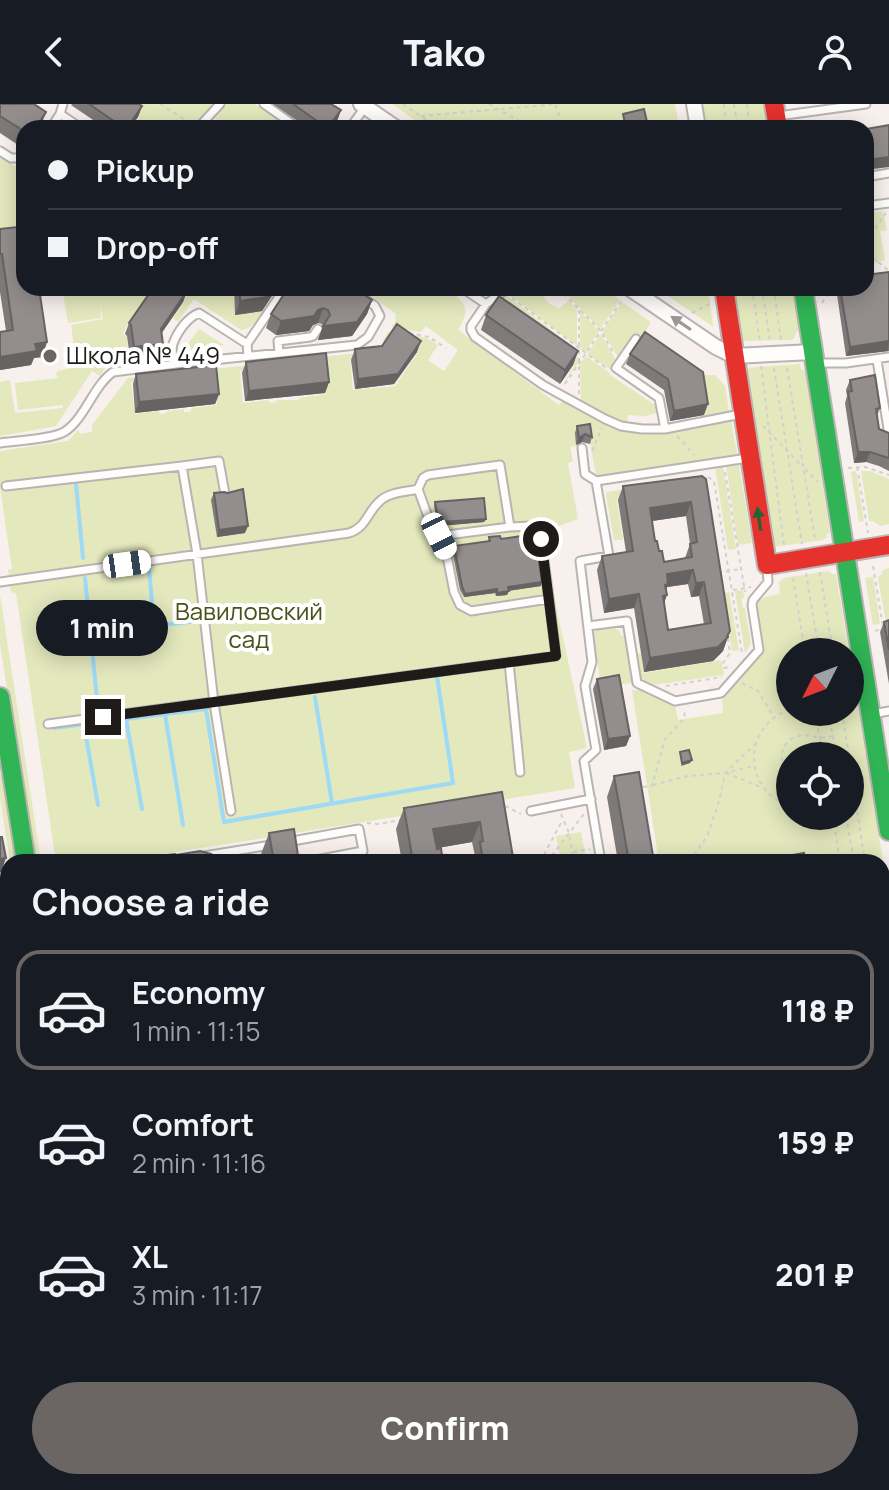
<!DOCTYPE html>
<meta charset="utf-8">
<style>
:root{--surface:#171b24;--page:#242831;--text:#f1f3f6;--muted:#9ea1a6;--line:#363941;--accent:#6b6663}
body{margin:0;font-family:Manrope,sans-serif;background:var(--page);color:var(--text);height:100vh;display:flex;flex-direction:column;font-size:30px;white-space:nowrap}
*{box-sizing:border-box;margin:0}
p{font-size:26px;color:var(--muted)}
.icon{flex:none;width:44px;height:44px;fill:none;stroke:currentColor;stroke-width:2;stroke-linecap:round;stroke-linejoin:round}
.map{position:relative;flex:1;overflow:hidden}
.drawer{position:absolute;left:0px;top:750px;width:890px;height:636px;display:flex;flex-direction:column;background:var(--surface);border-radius:24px 24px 0 0;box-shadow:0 4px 20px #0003}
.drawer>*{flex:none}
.guide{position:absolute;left:16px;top:16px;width:858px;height:176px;border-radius:24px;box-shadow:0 4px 20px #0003;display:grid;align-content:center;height:176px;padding:0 32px;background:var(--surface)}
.needle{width:52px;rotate:228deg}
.tools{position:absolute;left:776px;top:534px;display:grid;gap:16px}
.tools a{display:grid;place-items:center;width:88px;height:88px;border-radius:50%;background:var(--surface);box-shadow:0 4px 20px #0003;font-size:40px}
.end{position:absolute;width:36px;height:36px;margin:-18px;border:10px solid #1f1b19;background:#fff;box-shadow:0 0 0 4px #fff}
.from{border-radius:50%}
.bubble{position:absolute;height:56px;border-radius:28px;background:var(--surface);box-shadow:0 4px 20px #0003;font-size:26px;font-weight:800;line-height:56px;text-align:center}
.car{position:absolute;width:24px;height:48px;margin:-24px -12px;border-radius:10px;box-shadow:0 0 6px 2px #0007;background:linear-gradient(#fff 24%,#345 0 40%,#fff 0 76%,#345 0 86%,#fff 0)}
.guide b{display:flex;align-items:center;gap:28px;height:76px;font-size:30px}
.guide b+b{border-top:2px solid var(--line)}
.guide i{width:20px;height:20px;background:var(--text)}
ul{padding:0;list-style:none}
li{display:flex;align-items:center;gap:24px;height:120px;margin:0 16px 12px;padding:0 16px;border:4px solid transparent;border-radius:24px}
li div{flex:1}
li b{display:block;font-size:30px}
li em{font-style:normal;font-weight:800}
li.current{border-color:var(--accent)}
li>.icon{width:72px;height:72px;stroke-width:1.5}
h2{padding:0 32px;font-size:36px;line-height:96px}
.primary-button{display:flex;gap:16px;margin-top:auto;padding:16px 32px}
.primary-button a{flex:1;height:92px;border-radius:48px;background:var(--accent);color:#fff;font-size:32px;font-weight:800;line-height:92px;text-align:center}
header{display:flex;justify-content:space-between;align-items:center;height:104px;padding:0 32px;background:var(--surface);font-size:36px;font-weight:800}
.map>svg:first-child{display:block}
</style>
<header><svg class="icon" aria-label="back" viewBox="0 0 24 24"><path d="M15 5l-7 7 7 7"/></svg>Tako<svg class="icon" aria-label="person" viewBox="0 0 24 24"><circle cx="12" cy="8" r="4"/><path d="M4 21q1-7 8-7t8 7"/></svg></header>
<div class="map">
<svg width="889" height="1386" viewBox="0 0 889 1386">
<rect width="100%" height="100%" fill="#f7f0ec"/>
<path fill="#e3e8bd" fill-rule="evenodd" d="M121 0H158L165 5 160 0H220L198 24 185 16 180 24H132L140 12Z
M226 0H255L290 24H270L261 18 245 23 215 15Z
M392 0H675L679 24H426Z
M703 0H763L767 24H707Z
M0 52 24 68V87L17 89 18 99H24L23 112 18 115V121L0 125Z
M883 107 887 126 880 127 885 156 866 160V110Z
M62 184H152L150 187 152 188 130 221 127 220 123 230 127 233 129 256 161 252 160 240H164V252L160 255 114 260 105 264 100 272 92 267 56 322 0 332V278L10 276 15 309 63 304V301L18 306 15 279 59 274 56 271 57 267 77 263 71 221 103 215 100 199 101 214 68 219Z
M165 184H203L212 190 217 184H233L235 211 257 208 268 193 271 195C263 206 255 225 241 226L194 195 178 218 173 214 184 197Z
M369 184H450L449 187C468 200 470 206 458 226L559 301 563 296C581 306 599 319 619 325 655 336 696 324 731 316L738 354 603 373 596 372 588 327 575 329 577 342 570 343 573 357 568 359 578 415 546 427 556 502 587 644 569 648 575 684 114 758H56L16 489 11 488 10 481 14 480V476L9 473 8 466 12 465 0 383V347L68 337 78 326 80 330 92 328V321L128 274 143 272V276L131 278 135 310 158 307 161 310 167 309V307L184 305V308H190L192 304 217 301 214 269 201 266 252 261V265L240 267 243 299 267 296 271 299 276 298V296H299V294L326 290 323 258 310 254 361 249 362 254 350 255 353 286 395 282 418 248C408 240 394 243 383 236L388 228C406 230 424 230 438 241L428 256 444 267 458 246 426 222 420 228 391 223 395 219 396 210 366 188Z
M515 184 542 185C543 197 549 200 559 204L569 197 577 205V242L508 190Z
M569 184H602L620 196 600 225 565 189Z
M656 184H708L713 223 712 222Z
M732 184H793L800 227H797L794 234 792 236 740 237Z
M506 191 577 246 578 259 562 283 574 261 492 203 498 195Z
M622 198 651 218 644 230 704 271H715L725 282 729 307 705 313 700 277 635 231 619 255 602 227Z
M580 207 599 227 585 249 580 245Z
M199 225 224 241 192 245 190 243 186 245V252H184L180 248V244L184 245Z
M601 230 617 258 611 266 587 250Z
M586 252 610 269V271L655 301 657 306 656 309 646 312 628 311 627 320 622 319 581 297 580 260Z
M800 260 801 266H805L830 429 826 430 827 433 823 436 773 443 745 264Z
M735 360 739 361 752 439 738 441 726 361Z
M723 362 736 445 728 446 715 363Z
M856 367 864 417 859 418 851 368Z
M861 367H870L889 375V420L880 422 873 417H869Z
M693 375 631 394 617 396 623 436H614L606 391 607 388Z
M889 464V518L886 519 878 473 882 470 883 466Z
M828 467 832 470H836L849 548H790V608H850V555L889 794V811L885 812V817H882V758H659L632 586H641L675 602 678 616 723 609 722 596 764 549 757 502 758 498 765 493 780 490 779 478 784 474ZM790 652H850V712H790Z
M873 473 880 520 873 521 865 474Z
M743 486 744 494 741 495 743 504H745L751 539 745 549 735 487Z
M729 488 739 546 732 547 723 489Z
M0 491 41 758H34L0 540Z
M614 524 620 527 621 532 626 531 632 579 601 582 593 529 596 526Z
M641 549 644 569 721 556 724 571 646 582 639 574 635 550Z
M0 669H3L17 758H10L0 694Z
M581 728 587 758H561L556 732Z
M889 853V1219L882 1175V854Z
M8 1244V1289L0 1291V1251Z
M688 1378H734L736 1386H690Z"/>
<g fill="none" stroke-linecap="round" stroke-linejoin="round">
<path stroke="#9ed9f6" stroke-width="4" d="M76 380 83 454
M149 464 154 521
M85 474 98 605
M91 528 200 517
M315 593 332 699
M165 610 183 721
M126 615 142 705
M84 621 98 701
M54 624 206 605 224 718 453 679 437 572"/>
<defs>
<path id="lane" d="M264 0 298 24
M60 10 81 24
M778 12 866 0
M51 24 60 10 63 0
M198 24 220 0
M350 24 365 3
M0 47 11 54H24
M866 73 889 69
M866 102 889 99
M462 184 486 200 471 222V226L475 233 543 281 605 315 621 322 642 325H665L741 310
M486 200 508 184
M636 235 616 264 659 294 665 325
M247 240 285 184
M279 249 278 237 310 233 313 232 318 225
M877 256 889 331
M817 259H846L889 253
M173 260C173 253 171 246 173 240 177 228 188 213 199 209L247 240 248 252
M0 339C15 337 52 335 64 328 85 315 93 282 113 268L184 259 357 241 368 233 380 212 375 202 349 184
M582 344 585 370 596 377 609 452 580 457 592 558 585 582 596 646 584 657 601 758
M596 377 748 354
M6 382 182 362
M225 390 219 357 182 362 197 450 214 599 231 707
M439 432 510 423 531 422 539 430 541 435 549 495 471 507 460 501 454 488 446 447 431 421 418 385 423 374 428 371 500 361 510 423
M0 478 349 429C367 423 367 408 380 397 389 388 406 388 418 385
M588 522 627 517 637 579 675 597 721 589 759 546 752 501 753 496 768 478 767 463
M509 558 520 668
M873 610 889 607
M48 620 556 552 549 495
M531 707 591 695
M287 738 359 725 363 747 305 758
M204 752 271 741
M446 755V758
M0 784 8 782
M0 1153 8 1152
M882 1230 887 1264
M0 1242 8 1241
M0 1350 8 1349
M33 1378 34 1386
M762 1378 763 1386
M826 1378 827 1386"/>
<path id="street" d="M361 0 396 24
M694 0 698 24
M629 184 716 243 734 252 813 248
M882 1265 889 1264
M566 1378 567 1386
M176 1386 223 1378"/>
<path id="fast" d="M803 184 889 727
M0 593 26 758
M882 835 889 834
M0 982 8 981"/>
<path id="slow" d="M122 1378 123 1386"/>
<path id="jam" d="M774 0 778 24
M724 184 767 461 889 441"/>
</defs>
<use href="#lane" stroke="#b9b4b1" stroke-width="11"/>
<use href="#street" stroke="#b9b4b1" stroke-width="18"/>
<use href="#fast" stroke="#b9b4b1" stroke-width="22"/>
<use href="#slow" stroke="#b9b4b1" stroke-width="22"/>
<use href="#jam" stroke="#b9b4b1" stroke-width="22"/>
<path stroke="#d3d0ce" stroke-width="2" stroke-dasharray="4 4" stroke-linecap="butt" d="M160 0 190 19
M403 0 438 24
M489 0 531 24
M724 0 727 24
M734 0 738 24
M747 0 750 24
M555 1 564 24
M421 12 558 0
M218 17 244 24
M866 138 886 109
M866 148 889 167
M866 171 877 157
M558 184 601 227 614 250
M752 184 760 238
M762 184 770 238
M774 184 781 237
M512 194 606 264
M822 199 832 184
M579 206V291
M692 209 711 199
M409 229 429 233 446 244
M761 262 784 442
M774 264 802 440
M787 264 815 435
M565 280 622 196
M763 322 801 361
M677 332 694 351
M592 347 602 324
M857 363 868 429
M848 364 865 363 889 371
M805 365 818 378
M725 368 745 488
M708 373 714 377 742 549
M873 462 883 523
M820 468 833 548
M718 469 740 465
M806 469 819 548
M793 474 805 548
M733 486 751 483
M875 527 889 522
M728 534 730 549 723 559 724 564 729 563
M742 579 758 587 774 613
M666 582 722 573
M790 606C757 615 743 656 764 684 770 693 780 698 790 702
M815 608 820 635
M829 608 836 652
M842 608 849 652
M821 634 833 632
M802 652 805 650 809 652
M815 652 834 649
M850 660 865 758
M726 669 761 683
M790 671C769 648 792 621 820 635L823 652
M653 681 688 672 725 669 753 662
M643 683 652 682 665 635 684 615 685 607
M505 702 521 710
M561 710 569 729 574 758
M833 712 840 758
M846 712 854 758
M367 719 378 720 400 716
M573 748 590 745
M540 758 562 717
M547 758 584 710
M690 758 708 730 719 697 725 669 756 639
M882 870 889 914
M0 900 8 904
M882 950 889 995
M0 1014 8 1021
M882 1039 889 1083
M0 1258 5 1253
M0 1374 8 1367"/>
<use href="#lane" stroke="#fefdfc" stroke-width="7"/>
<use href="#street" stroke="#fefdfc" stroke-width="14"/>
<use href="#fast" stroke="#30b455" stroke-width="18"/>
<use href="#slow" stroke="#ff9f0a" stroke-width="18"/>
<use href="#jam" stroke="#e5322d" stroke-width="18"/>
</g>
<path fill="#7e7a79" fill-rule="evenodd" d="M0 0 41 22 40 24H24V45L0 29Z
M72 0H139L142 2 138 13 130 24H105L71 1Z
M273 0H331L341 6 337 17 332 24H308Z
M0 125 47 238 42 253 34 254 31 261 0 266V228L6 227 0 188Z
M889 168V247L846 252 836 184H866Z
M234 184H277L262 207 235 211Z
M477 184H489L486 190Z
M187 187 183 198 161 229 159 250 130 254 127 232 125 230 129 219Z
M372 196 367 210 352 232 318 236 323 222 322 220 318 219 313 221 309 227 276 231 266 224 271 210Z
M486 211 578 247 573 261 560 280 481 226Z
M645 228 704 311 670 317 664 286 626 260 630 250Z
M355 245 417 248 394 280 355 285 351 256Z
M246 258 329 278 325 289 245 297 242 269Z
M136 270 219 290 215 300 135 309 133 280Z
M850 276 880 304 877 312 879 325 889 329V367L879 362 866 358 854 359 845 299 847 292 846 286Z
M577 322 592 333 590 340 582 338 576 341 575 329Z
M702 372 730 527 723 547 713 557 644 568 634 504 604 509 597 466 602 452 626 448 618 396 623 382ZM686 412 690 440 685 454 664 458 655 437 652 417ZM688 480 691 493 699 492 704 520 668 526 664 500 667 483Z
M214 389 245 429 217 433 211 396Z
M435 398 486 415 484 418 439 422 437 418 434 402Z
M489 433 501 435 541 482 508 487 507 491 496 492 495 489 464 493 460 486 452 446 454 442 488 437Z
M889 516V580L880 528 884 518Z
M597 575 630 632 626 642 604 646 593 585Z
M614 672 654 758H618L607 693Z
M502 688 513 753 511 758H472L475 752 472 738 437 744 443 758H402L396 725 404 704Z
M269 729 299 758H263L261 750Z
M8 1026V1125H7L0 1076V1027Z
M47 1378H80L81 1386H48Z
M406 1378H553L554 1386H519V1383L501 1386H404Z
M789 1378H822L824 1386H791Z"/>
<path fill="#676363" d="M142 2 138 13 130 24H127Z
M341 6 337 17 332 24H328Z
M46 8 40 24H36Z
M889 53V63L866 66V56Z
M273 184H277L262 207 235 211 240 197Z
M187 187 183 198 157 236 161 225Z
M372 196 367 210 352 232 318 236 323 222Z
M323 204 318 219 313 221 309 227 276 231 281 217Z
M421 237 417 248 394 280 355 285 358 275Z
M889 237 888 247 846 252 850 243Z
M47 238 42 253 34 254 31 261 0 266V253L35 240Z
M163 240 159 250 130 254 134 243Z
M578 247 573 261 560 280 565 266Z
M329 278 325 289 245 297 249 287Z
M219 290 215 300 135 309 139 298Z
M708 300 704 311 670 317 674 307Z
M585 330 582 338 576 341 579 334Z
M858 348H870L866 358 854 359Z
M691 398 686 412 645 418 650 404Z
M486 415 484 418 439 422 440 418Z
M248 422 245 429 217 433 219 426Z
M693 466 688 480 667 483 664 492 667 491 662 506H658L667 470Z
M542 478 541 482 507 487 508 483Z
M704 478 699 492 691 493 696 479Z
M497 485 495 489 464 493 465 490Z
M509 487 507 491 496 492 497 489Z
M639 490 634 504 604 509 609 495Z
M730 527 723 547 713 557 644 568 650 554Z
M630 632 626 642 604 646 608 635Z
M692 656 690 659 681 662 682 659Z
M480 718 472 738 426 746 433 725Z
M513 753 511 758H486Z
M6 754 1 768H0V755Z
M8 881V891L0 892 1 882Z
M8 927V940L0 941V928Z
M8 1206V1230L7 1234 0 1235V1207Z
M8 1313V1333L0 1334V1315Z
M888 1361 885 1368 882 1369V1362Z
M486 1378H521L519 1383 501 1386H435Z"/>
<path fill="#938e8d" stroke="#676363" stroke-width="2" fill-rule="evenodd" d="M0 0H34L46 8 36 24H24V27L0 12Z
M89 0H139L142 2 127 24H124Z
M293 0H331L341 6 327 24Z
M644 5 648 22 641 24H626L623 10Z
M889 21V53L866 56V25Z
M24 85V94L20 95 19 86Z
M17 123 18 129 24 128V184H39L47 238 35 240 37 247 0 253V228L13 226 2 150H0V125Z
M889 168V237L850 243 840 184H866V171Z
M153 184H181L187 187 161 225 163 240 134 243 131 221 129 219Z
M240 184H273L267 193 240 197Z
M288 184H355L372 196 357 218 323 222 330 211 328 206 323 204 318 206 314 212 281 217 271 210Z
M499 192 578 247 565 266 486 211Z
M397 220 421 237 398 270 358 275 355 245 382 242Z
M645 228 703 268 708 300 674 307 668 275 630 250Z
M326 249 329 278 249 287 246 258Z
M216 261 219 290 139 298 136 270Z
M875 271 880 304 876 305 879 325 889 329V354L870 348H858L848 288 852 287 850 276Z
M590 320 592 333 585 330 579 334 577 322Z
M702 372 706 375 730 527 727 532 728 533 718 543 650 554 639 490 609 495 602 452 633 447 623 382ZM691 398 697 438 690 440 692 453 664 458 662 447H659L657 437H655L650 404ZM693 466 696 479 704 478 711 519 668 526 663 492 667 491 665 481 668 480 667 470Z
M243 385 248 422 219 426 214 389 224 388 228 389Z
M484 394 486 415 440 418 438 415 435 398Z
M535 430 542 478 508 483 509 487 497 489V485L465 490 462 482 454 442 490 437 489 433 500 432 501 435Z
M889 516V546L884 518Z
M619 571 630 632 608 635 597 575Z
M689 646 692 656 682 659 680 648Z
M639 668 654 758H629L614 672Z
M502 688 513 753 483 758 480 738 483 737 480 718 433 725 437 745 441 744 443 758H413L404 704Z
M294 725 299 758H274L269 729Z
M0 733H2L6 754 0 755Z
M200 747 211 750 217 754 219 758H147V757L151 751 159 752 175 750 176 751Z
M804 749 806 758H772L771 755Z
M8 783V881L1 882 0 784Z
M8 903V927L0 928V905Z
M8 1026V1109L0 1055V1027Z
M8 1176V1206L0 1207V1178Z
M8 1290V1313L0 1315V1291Z
M882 1323 888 1361 882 1362Z
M57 1378H80L81 1386H59Z
M260 1378H342L344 1385 214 1386Z
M349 1378H366L368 1386H346L345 1379Z
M413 1378H487L435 1386H415Z
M529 1378H553L554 1386H530Z
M800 1378H822L824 1386H802Z"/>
<defs><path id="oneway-solid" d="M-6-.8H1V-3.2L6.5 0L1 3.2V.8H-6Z" transform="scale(2)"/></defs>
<use fill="#9a9796" href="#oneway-solid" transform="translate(681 219) rotate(-146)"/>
<use fill="#276034" href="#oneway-solid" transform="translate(759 415) rotate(-99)"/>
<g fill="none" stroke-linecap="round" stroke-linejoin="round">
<path stroke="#1f1b19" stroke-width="10" d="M103 613 556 552 541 435"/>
</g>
<circle fill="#6b6663" stroke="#fff" stroke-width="3" cx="50" cy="252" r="8"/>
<g text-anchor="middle" stroke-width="8" stroke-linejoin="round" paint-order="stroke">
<g font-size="24" fill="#1f1b19" stroke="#fff" text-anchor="start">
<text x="66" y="260">Школа № 449</text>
</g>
<g font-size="24" fill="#485118" stroke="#fff">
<text x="249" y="516">Вавиловский<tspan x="249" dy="28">сад</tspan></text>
</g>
</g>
</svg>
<div class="tools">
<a><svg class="needle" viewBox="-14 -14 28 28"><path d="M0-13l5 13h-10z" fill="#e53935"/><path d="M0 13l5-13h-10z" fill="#9ea1a6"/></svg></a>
<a><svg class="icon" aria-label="locate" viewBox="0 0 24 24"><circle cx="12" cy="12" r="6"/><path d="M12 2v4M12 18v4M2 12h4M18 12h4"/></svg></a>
</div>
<i class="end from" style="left:541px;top:435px"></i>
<i class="end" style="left:103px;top:613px"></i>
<div class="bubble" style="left:36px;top:496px;width:132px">1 min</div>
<i class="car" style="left:439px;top:432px;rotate:154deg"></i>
<i class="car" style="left:127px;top:460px;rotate:82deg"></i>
<div class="guide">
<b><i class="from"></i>Pickup</b>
<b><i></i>Drop-off</b>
</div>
<section class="drawer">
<h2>Choose a ride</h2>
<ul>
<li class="current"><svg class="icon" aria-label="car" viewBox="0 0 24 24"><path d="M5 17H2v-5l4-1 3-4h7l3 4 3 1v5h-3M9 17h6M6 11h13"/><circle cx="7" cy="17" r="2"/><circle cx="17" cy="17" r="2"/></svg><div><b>Economy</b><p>1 min · 11:15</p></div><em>118 ₽</em></li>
<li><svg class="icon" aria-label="car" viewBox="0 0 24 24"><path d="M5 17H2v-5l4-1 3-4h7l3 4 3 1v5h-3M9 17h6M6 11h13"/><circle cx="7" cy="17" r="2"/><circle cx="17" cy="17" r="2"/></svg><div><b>Comfort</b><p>2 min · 11:16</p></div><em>159 ₽</em></li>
<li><svg class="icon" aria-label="car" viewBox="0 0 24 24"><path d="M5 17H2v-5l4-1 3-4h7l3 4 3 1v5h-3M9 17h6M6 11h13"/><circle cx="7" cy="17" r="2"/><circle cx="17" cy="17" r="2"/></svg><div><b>XL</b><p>3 min · 11:17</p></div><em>201 ₽</em></li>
</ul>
<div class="primary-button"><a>Confirm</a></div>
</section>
</div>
